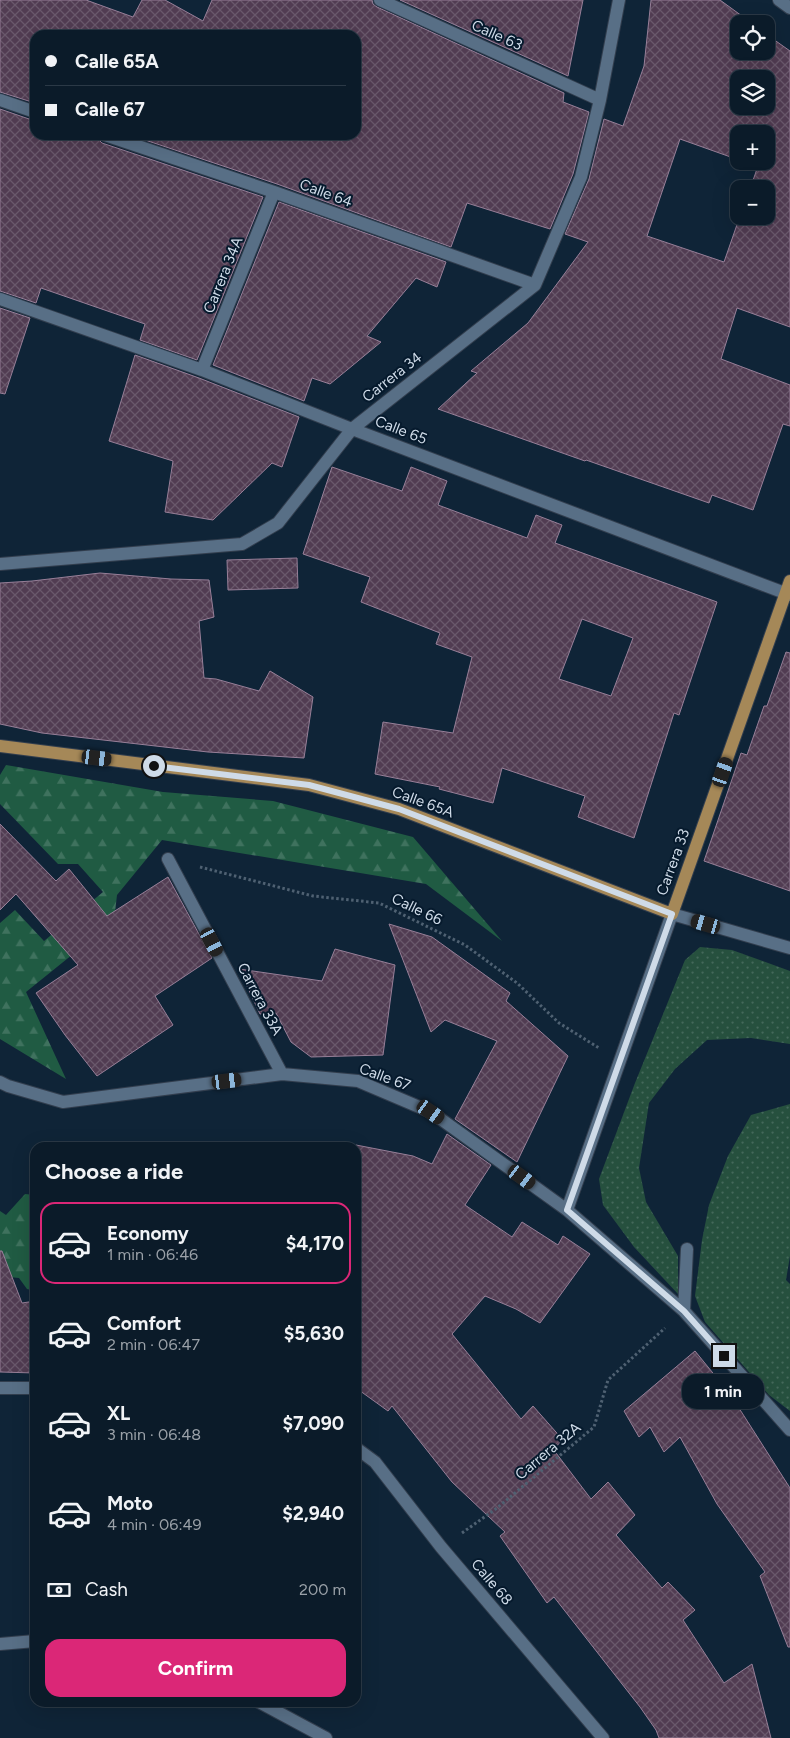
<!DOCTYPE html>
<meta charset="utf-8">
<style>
:root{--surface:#0b1b29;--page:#142431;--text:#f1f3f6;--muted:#9aa1a8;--line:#2b3946;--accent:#db2777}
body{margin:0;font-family:Figtree,sans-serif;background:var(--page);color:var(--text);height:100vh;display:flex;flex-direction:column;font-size:19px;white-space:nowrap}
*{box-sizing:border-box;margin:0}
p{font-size:16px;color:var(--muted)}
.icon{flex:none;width:28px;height:28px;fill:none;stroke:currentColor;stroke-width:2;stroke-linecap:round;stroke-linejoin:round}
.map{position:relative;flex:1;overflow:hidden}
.drawer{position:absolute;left:30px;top:1142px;width:331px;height:565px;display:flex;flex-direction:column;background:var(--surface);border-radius:15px;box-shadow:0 5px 20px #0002,0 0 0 1px var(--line)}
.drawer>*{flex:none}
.guide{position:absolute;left:30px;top:30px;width:331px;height:110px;border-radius:15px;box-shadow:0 5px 20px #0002,0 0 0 1px var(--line);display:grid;align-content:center;height:110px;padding:0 15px;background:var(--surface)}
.fabs{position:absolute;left:730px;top:15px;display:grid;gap:10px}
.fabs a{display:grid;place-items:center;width:45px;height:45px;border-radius:10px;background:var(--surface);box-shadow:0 5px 20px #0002,0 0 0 1px var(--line);font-size:25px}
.end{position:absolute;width:22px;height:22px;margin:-11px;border:6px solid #cfdbe8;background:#111;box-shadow:0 0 0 2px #111}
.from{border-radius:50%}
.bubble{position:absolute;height:35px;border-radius:15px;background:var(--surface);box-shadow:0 5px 20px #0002,0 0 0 1px var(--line);font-size:16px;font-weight:700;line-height:35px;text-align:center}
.car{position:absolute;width:15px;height:30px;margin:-15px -8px;border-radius:6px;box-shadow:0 0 4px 1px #0007;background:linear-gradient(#222 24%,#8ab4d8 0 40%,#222 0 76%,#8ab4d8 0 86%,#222 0)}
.guide b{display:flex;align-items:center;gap:18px;height:48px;font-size:19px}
.guide b+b{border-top:1px solid var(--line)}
.guide i{width:12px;height:12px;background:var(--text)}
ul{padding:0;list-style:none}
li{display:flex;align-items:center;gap:15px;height:82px;margin:0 10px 8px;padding:0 5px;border:2px solid transparent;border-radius:15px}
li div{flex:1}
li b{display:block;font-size:19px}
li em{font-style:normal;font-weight:700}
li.active{border-color:var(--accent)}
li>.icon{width:45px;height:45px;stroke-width:1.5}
h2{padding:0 15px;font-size:22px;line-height:60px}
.pay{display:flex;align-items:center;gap:12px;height:55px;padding:0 15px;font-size:19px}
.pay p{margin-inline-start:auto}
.primary-button{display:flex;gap:10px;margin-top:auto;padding:10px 15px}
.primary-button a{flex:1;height:58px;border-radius:15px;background:var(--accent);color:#fff;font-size:20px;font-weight:700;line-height:58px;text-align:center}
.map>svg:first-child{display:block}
</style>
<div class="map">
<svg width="790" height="1738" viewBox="0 0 790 1738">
<defs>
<pattern id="grass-dots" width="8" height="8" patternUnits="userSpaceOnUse" patternTransform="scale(1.25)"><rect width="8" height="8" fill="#26503e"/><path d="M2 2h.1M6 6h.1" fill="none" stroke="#44695a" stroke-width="1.8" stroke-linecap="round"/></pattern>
<pattern id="forest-firs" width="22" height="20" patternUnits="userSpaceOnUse" patternTransform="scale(1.25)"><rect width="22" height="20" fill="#205b43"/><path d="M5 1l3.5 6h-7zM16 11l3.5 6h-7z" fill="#3f725e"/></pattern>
<pattern id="building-cross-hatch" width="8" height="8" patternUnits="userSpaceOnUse" patternTransform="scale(1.25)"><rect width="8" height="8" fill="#513c52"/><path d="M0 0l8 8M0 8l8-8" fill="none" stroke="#69586b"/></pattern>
</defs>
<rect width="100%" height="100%" fill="#0f2437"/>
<path fill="url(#grass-dots)" d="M700 947 732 950 790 971V1044L751 1038 707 1040 675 1069 649 1103 639 1168 646 1202 678 1256V1294L634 1247 603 1205 599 1179 635 1083 685 960Z
M790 1104V1256L786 1280 790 1284V1411L769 1395 705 1322 695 1296 702 1240 709 1205 728 1156 751 1115Z"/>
<path fill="url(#forest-firs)" d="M6 765 163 792 273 801 413 837 502 941 426 884 162 840 117 895 114 921 26 992 66 1079 0 1039V923L15 910 44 941 103 892 78 864H58L0 804V775Z
M25 1194 35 1195V1291L27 1289 19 1278 0 1276V1211L6 1215Z"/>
<path fill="url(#building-cross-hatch)" stroke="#977f98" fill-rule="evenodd" d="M0 0H86L133 17 142 0H165L203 21 212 0H372L373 4 377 7 564 93 563 102 589 112 573 174 550 229 467 203 451 247 277 184 130 135H356V35H35V103L0 92Z
M400 0H583L568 76Z
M651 0H720L753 24H739V51H766V34L790 51V327L737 308 721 359 790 385V426L783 424 753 510 712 495 709 503 586 460 585 461 438 409 477 373 471 371 528 323 588 242 565 234 589 179 604 119 623 126 644 66ZM739 79H766V106H739ZM739 134H766V161H744L758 166 750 189H766V216H740L724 262 647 236 680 139 739 160Z
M0 109 32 120 30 126 35 127V135H97L99 140 102 143 263 197 197 360 140 340 145 324 41 288 36 303 0 291Z
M279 202 446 262 437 287 416 278 367 336 381 342 330 384 312 378 304 401 213 365Z
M0 308 30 318 5 394 0 393Z
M135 355 199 378 299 417 282 467 272 463 213 520 165 512 173 461 109 441Z
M332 467 402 491 411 467 447 481 438 505 527 538 536 515 562 525 555 543 717 602 679 715 674 713 634 838 578 817 585 796 502 768 493 803 439 789 440 787 375 774 383 722 453 733 472 657 436 644 440 633 361 602 370 577 303 554ZM582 619 633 638 611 696 559 679Z
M297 558 298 588 228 590 227 560Z
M100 573 171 579 209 580 214 617 199 621 204 678 216 679 259 691 270 671 313 697 304 758 208 752 42 733 0 724V583L32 581Z
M786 652 790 653V891L704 861 741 753 747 755 764 706H767Z
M0 824 56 881 69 869 107 916 168 877 212 958 155 996 173 1025 97 1076 65 1035 36 993 78 965 16 894 0 910Z
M389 924 432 937 510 993 506 1001 568 1056 517 1162 455 1119 497 1041 445 1020 431 1032Z
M335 949 395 965 383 1055 311 1057 291 1042 276 1013 260 1014 239 969 322 981Z
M447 1134 491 1165 465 1205 512 1237 522 1222 558 1245 563 1236 590 1254 540 1323 516 1309 485 1296 452 1334 521 1419 533 1406 563 1440 553 1449 591 1499 608 1482 635 1515 616 1535 662 1588 668 1582 695 1610 683 1620 724 1683 752 1664 771 1738H659L656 1730 640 1707 554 1597 547 1603 500 1536 505 1532 452 1482 392 1406 388 1411 356 1388V1145L413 1156 432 1164Z
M0 1251H2L22 1303 35 1301V1373L0 1372Z
M695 1351 730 1394 790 1488V1647H788L760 1576 765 1572 717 1504 680 1437 664 1452 650 1427 639 1437 624 1411Z"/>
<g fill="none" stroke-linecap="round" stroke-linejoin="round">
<defs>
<path id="minor" d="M380 0 600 100
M779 0 790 8
M0 100 35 112
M105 135 274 192 535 285
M0 299 202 370 352 429 790 595
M202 370 274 192
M0 564 242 544 278 523 352 429 535 285 581 177 600 100 619 0
M168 859 282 1074
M0 1082 8 1086 63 1102 282 1074 358 1081 431 1112 567 1210 684 1311 790 1430
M567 1210 672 914 790 948
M684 1311 687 1249
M0 1388H35
M356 1448 375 1462 441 1547 603 1738
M0 1644 35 1641
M259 1702 326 1738"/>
<path id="major" d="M0 746 309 785 399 809 672 914 790 581"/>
</defs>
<use href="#minor" stroke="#323e4e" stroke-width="14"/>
<use href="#major" stroke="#323e4e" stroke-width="14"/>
<path stroke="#4f6172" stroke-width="3" stroke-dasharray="2.5 2.5" stroke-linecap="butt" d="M200 867 313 896 379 903 465 945 517 983 559 1023 599 1048
M462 1533 497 1508 594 1427 608 1380 665 1328"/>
<use href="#minor" stroke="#586f86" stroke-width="12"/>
<use href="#major" stroke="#a58858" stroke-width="12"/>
</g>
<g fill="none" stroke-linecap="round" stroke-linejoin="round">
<path stroke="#cfdbe8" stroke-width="6" d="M154 766 309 785 399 809 672 914 567 1210 684 1311 724 1356"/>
</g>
<g text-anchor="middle" stroke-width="4" stroke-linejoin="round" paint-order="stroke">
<g font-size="15" fill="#cfdbe8" stroke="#061a2d">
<text transform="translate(497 35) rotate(24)" y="5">Calle 63</text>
<text transform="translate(326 193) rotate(20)" y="5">Calle 64</text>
<text transform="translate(223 275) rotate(-68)" y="5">Carrera 34A</text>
<text transform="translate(392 377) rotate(-38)" y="5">Carrera 34</text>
<text transform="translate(401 430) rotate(21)" y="5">Calle 65</text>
<text transform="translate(423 802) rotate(20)" y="5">Calle 65A</text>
<text transform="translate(673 862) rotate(-70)" y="5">Carrera 33</text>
<text transform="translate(417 909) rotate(26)" y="5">Calle 66</text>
<text transform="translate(260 999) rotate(62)" y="5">Carrera 33A</text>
<text transform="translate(385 1077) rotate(20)" y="5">Calle 67</text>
<text transform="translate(548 1451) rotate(-40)" y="5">Carrera 32A</text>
<text transform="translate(492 1582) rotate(50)" y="5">Calle 68</text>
</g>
</g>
</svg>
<div class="fabs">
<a><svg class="icon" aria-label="locate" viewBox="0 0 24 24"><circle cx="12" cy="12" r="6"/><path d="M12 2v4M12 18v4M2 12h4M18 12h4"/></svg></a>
<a><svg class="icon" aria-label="layers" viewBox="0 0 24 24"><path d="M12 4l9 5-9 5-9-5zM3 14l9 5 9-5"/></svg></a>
<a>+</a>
<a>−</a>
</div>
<i class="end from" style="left:154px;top:766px"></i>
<i class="end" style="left:724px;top:1356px"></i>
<div class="bubble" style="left:682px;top:1374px;width:82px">1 min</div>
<i class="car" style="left:97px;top:758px;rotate:97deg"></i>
<i class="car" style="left:723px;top:772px;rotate:19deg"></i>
<i class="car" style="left:706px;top:924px;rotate:286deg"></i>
<i class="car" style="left:212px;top:942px;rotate:152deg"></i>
<i class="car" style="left:227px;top:1081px;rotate:83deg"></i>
<i class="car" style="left:431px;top:1112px;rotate:125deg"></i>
<i class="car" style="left:522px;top:1177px;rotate:126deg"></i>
<div class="guide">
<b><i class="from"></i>Calle 65A</b>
<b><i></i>Calle 67</b>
</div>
<section class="drawer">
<h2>Choose a ride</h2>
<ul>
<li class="active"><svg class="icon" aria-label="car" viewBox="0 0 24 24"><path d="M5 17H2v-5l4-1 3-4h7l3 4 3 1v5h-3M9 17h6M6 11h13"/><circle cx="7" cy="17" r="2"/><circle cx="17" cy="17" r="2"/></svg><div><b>Economy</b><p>1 min · 06:46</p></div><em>$4,170</em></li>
<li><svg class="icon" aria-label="car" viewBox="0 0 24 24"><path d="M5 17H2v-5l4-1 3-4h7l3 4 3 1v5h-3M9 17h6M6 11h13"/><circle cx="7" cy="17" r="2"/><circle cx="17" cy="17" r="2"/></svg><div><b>Comfort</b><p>2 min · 06:47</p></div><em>$5,630</em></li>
<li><svg class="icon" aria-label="car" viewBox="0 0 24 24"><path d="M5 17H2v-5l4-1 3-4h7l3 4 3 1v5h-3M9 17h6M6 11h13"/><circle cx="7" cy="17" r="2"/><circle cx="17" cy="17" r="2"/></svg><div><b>XL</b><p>3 min · 06:48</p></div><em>$7,090</em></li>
<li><svg class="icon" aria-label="car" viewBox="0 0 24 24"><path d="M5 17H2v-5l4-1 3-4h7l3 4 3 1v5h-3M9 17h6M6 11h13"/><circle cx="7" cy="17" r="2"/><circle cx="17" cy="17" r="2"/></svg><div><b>Moto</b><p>4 min · 06:49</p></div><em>$2,940</em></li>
</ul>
<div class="pay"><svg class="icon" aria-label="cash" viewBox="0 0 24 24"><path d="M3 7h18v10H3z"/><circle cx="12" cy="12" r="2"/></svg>Cash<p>200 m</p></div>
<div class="primary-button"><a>Confirm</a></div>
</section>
</div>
